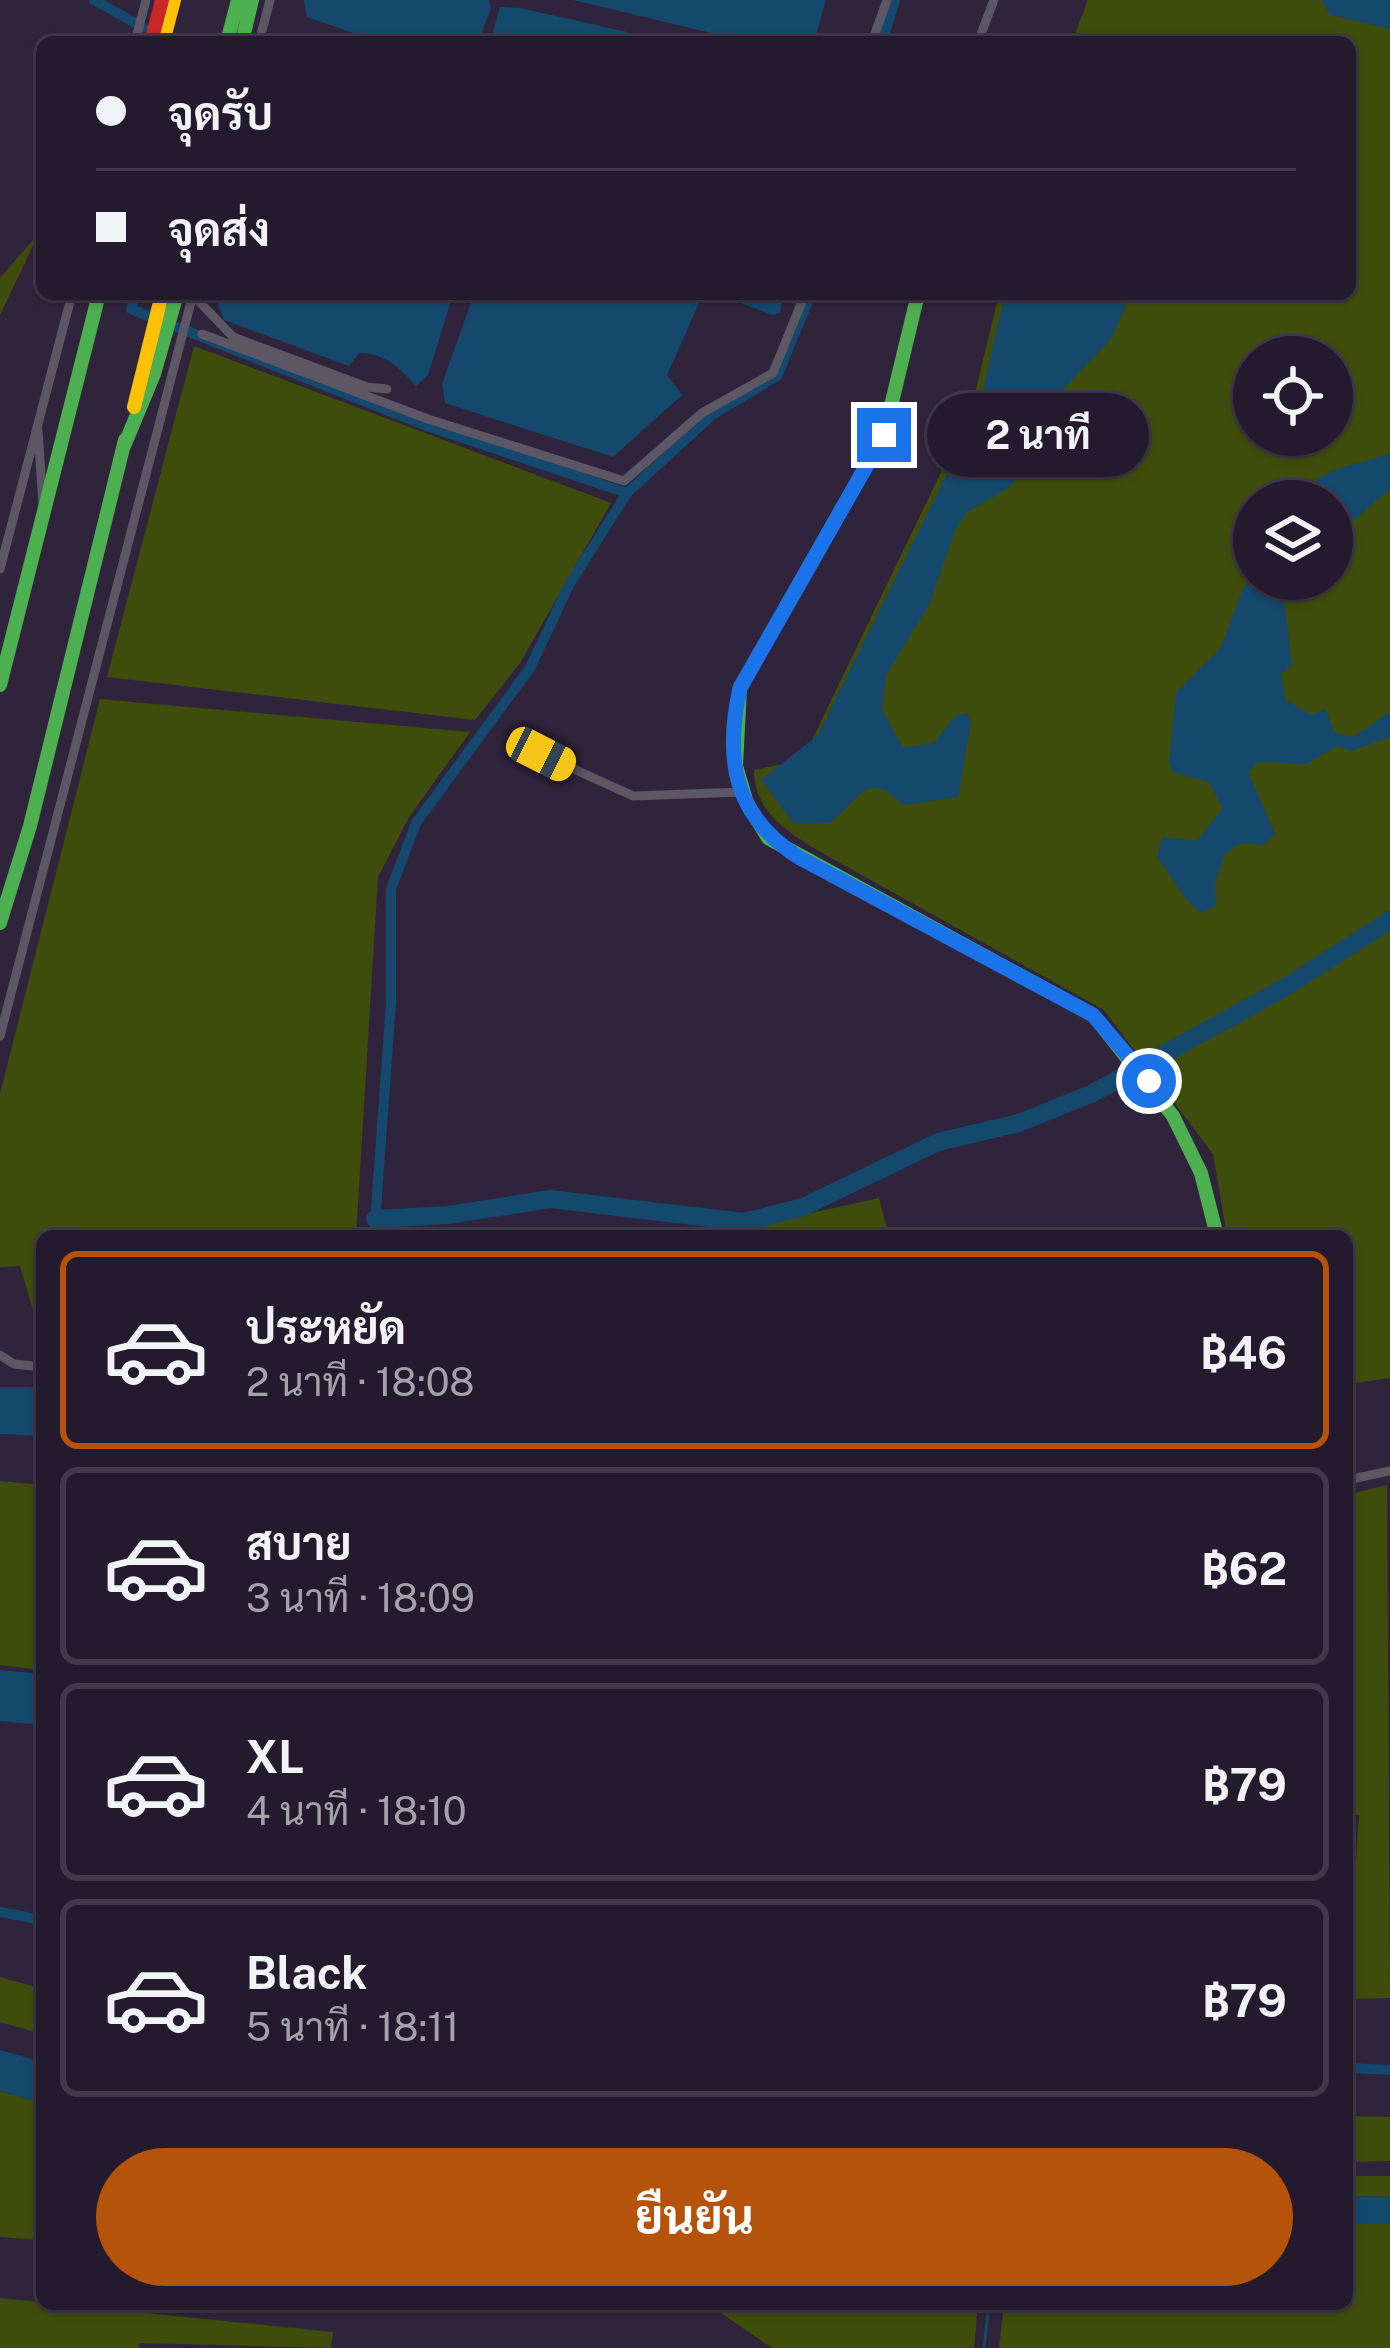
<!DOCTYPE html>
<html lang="th">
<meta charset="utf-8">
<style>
:root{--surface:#231b2d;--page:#2b2435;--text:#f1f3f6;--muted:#a3a1aa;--line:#403949;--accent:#b45309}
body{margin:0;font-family:"Public Sans",Sarabun,sans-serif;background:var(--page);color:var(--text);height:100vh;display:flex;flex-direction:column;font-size:45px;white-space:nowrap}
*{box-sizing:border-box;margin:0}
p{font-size:39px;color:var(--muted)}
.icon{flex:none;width:66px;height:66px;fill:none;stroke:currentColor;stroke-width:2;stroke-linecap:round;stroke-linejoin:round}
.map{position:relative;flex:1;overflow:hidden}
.side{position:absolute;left:36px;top:1230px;width:1317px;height:1080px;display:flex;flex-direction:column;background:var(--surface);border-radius:18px;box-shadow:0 3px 9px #0004,0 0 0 3px var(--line)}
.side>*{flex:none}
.top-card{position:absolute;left:36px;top:36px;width:1320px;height:264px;border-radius:18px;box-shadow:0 3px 9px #0004,0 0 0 3px var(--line);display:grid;align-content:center;height:264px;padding:0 60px;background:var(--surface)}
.controls{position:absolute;left:1233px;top:336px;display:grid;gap:24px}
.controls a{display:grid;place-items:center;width:120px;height:120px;border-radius:50%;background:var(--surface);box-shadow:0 3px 9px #0004,0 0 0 3px var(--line);font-size:60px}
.end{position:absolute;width:54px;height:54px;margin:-27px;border:15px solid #1a73e8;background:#fff;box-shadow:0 0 0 6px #fff}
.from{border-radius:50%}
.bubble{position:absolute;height:84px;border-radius:42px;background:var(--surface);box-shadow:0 3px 9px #0004,0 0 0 3px var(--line);font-size:39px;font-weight:700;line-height:84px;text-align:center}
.car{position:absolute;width:36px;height:72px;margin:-36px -18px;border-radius:15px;box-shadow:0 0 9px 3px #0007;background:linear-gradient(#f5c518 24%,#345 0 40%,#f5c518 0 76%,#345 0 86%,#f5c518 0)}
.top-card b{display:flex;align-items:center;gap:42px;height:114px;font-size:45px}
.top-card b+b{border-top:3px solid var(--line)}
.top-card i{width:30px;height:30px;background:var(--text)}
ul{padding:21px 0 0;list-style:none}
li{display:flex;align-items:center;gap:36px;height:198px;margin:0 24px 18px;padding:0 36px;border:6px solid var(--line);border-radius:18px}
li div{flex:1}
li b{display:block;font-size:45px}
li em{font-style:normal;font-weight:700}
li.active{border-color:var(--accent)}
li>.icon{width:108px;height:108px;stroke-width:1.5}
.action{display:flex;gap:24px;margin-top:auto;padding:24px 60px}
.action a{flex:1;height:138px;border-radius:72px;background:var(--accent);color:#fff;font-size:48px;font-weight:700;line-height:138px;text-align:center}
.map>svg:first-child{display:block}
</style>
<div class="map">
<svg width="1390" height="2348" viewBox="0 0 1390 2348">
<rect width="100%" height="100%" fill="#2f243c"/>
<path fill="#3f4d0c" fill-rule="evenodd" d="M1088 0H1390V1378L1347 1384V1236H1227L1213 1154 1104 1010 817 850C785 830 754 810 754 770L792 762 809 746 971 410 999 294H1350V42H1072ZM1254 357H1332V435H1254ZM1254 501H1332V579H1254Z
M39 233 0 315V278Z
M194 346 611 503 520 663 475 720 107 677Z
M100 699 470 732 409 817 378 877 356 1236H42V1341L20 1266 0 1267V1094Z
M879 1198 889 1236H733L758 1225Z
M0 1481 42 1485V1670L0 1665Z
M1387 1485 1390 1998 1347 1999 1359 1815H1347V1495Z
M0 1977 42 1989V2034L0 2022Z
M0 2091 42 2103V2240L0 2237Z
M1347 2116 1390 2117V2161L1347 2162Z
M1347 2176H1390V2197L1347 2196Z
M1347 2224H1390V2348H999L1004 2304H1347Z
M0 2298 333 2332 331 2348 140 2343 138 2348H0Z
M723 2304H978L974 2348H772L722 2314Z"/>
<path fill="#14486d" d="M304 0H489L491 8 478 42H380L307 17Z
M573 0H826L814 42H749Z
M1321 0H1390V29L1330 15Z
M500 7 520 8 672 42H490Z
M221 294H453L428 375 416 386C402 371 387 353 359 353L349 366 224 320 218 305Z
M474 294H703L667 375 682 395 613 457 445 403 442 384Z
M718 294H784L780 313 772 315Z
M1005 294H1124L1125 309 1110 340 1054 399 1048 448 1007 489 967 512 955 530 930 603 886 675 882 710 903 748 934 743 954 717 967 712 971 723 958 797 904 805C864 767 860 801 829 823L794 824 761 780 818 735 978 411Z
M1390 453V489L1332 539V501H1303C1311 467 1362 465 1390 453Z
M1254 576 1297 579 1284 601 1292 665 1281 674 1285 700 1312 715 1325 709 1335 733 1353 737 1390 712V737L1351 751 1337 746 1306 764 1259 762 1248 772 1275 834 1263 845 1241 843 1225 854 1215 884 1216 906 1202 913C1181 900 1173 875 1157 858L1162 837 1197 841 1223 808 1208 782 1173 772 1169 762 1176 692 1220 649 1243 589Z
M0 1387H42V1436L0 1434Z
M0 1670 42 1674V1725L0 1721Z
M0 2050 42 2062V2103L0 2091Z
M1347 2196 1390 2197V2224H1347Z"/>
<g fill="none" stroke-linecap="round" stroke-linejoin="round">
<path stroke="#14486d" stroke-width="3" d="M984 2348 989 2304"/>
<path stroke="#14486d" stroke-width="10" d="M94 0 144 28
M882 42 895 0
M135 294 131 309 427 426 627 493
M374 1236 391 1003V889L416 823 530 668 569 585 627 493 712 415 777 376 811 294
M0 1912 42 1920
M1347 2068 1390 2070"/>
<path stroke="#14486d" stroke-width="18" d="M375 1219 448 1215 550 1199 744 1222 803 1207 938 1142 1019 1123 1093 1093 1284 988 1390 920"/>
<path stroke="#5c5665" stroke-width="9" d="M135 42 146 0
M259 42 270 0
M872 42 887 0
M978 42 994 0
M193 295 233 337 367 387 387 389
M202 334 428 419 624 481 702 413 773 373 805 294
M38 431 43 504
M0 569 72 294
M541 754 633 796 741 792
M0 1036 193 294
M0 1355 14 1364 42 1367
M1347 1480 1390 1471"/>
<path stroke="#4caf50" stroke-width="14" d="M227 42 238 0
M242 42 252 0
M918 294 884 435 740 688 736 766 747 803 768 838 1093 1015 1173 1116 1201 1173 1217 1236
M124 446 154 374 177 294
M0 685 99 294
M0 923 30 826 125 440"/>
<path stroke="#ffc107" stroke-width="14" d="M163 42 174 0
M134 407 162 294"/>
<path stroke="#c62828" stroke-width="14" d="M151 42 162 0"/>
</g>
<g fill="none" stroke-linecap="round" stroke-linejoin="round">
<path stroke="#1a73e8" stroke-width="15" d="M884 435 740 688C724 760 734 817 800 858L1093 1015 1149 1081"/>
</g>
</svg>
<div class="controls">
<a><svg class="icon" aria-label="locate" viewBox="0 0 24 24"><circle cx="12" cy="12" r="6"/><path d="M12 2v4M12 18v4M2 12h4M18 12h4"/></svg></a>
<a><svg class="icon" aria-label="layers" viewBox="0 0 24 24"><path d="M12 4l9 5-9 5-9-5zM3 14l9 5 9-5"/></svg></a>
</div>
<i class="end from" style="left:1149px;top:1081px"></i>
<i class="end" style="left:884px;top:435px"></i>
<div class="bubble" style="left:927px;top:393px;width:222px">2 นาที</div>
<i class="car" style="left:541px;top:754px;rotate:117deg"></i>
<div class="top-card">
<b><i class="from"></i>จุดรับ</b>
<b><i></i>จุดส่ง</b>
</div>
<section class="side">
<ul>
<li class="active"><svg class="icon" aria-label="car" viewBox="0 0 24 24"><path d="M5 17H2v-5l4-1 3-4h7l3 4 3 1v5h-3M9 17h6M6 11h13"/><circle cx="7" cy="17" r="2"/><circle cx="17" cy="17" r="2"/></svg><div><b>ประหยัด</b><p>2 นาที · 18:08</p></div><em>฿46</em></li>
<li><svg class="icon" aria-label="car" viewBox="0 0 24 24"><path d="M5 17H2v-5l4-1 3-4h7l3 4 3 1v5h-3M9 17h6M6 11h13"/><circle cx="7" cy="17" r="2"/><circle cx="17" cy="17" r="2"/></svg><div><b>สบาย</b><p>3 นาที · 18:09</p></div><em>฿62</em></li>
<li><svg class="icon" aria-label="car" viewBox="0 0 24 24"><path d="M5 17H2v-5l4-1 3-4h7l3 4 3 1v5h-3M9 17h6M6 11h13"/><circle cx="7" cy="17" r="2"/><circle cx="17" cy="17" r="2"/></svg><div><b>XL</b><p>4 นาที · 18:10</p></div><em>฿79</em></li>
<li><svg class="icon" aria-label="car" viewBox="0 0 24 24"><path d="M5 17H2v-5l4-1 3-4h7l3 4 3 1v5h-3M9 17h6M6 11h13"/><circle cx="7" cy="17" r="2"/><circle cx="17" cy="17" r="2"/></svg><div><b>Black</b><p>5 นาที · 18:11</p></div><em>฿79</em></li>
</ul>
<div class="action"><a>ยืนยัน</a></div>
</section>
</div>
